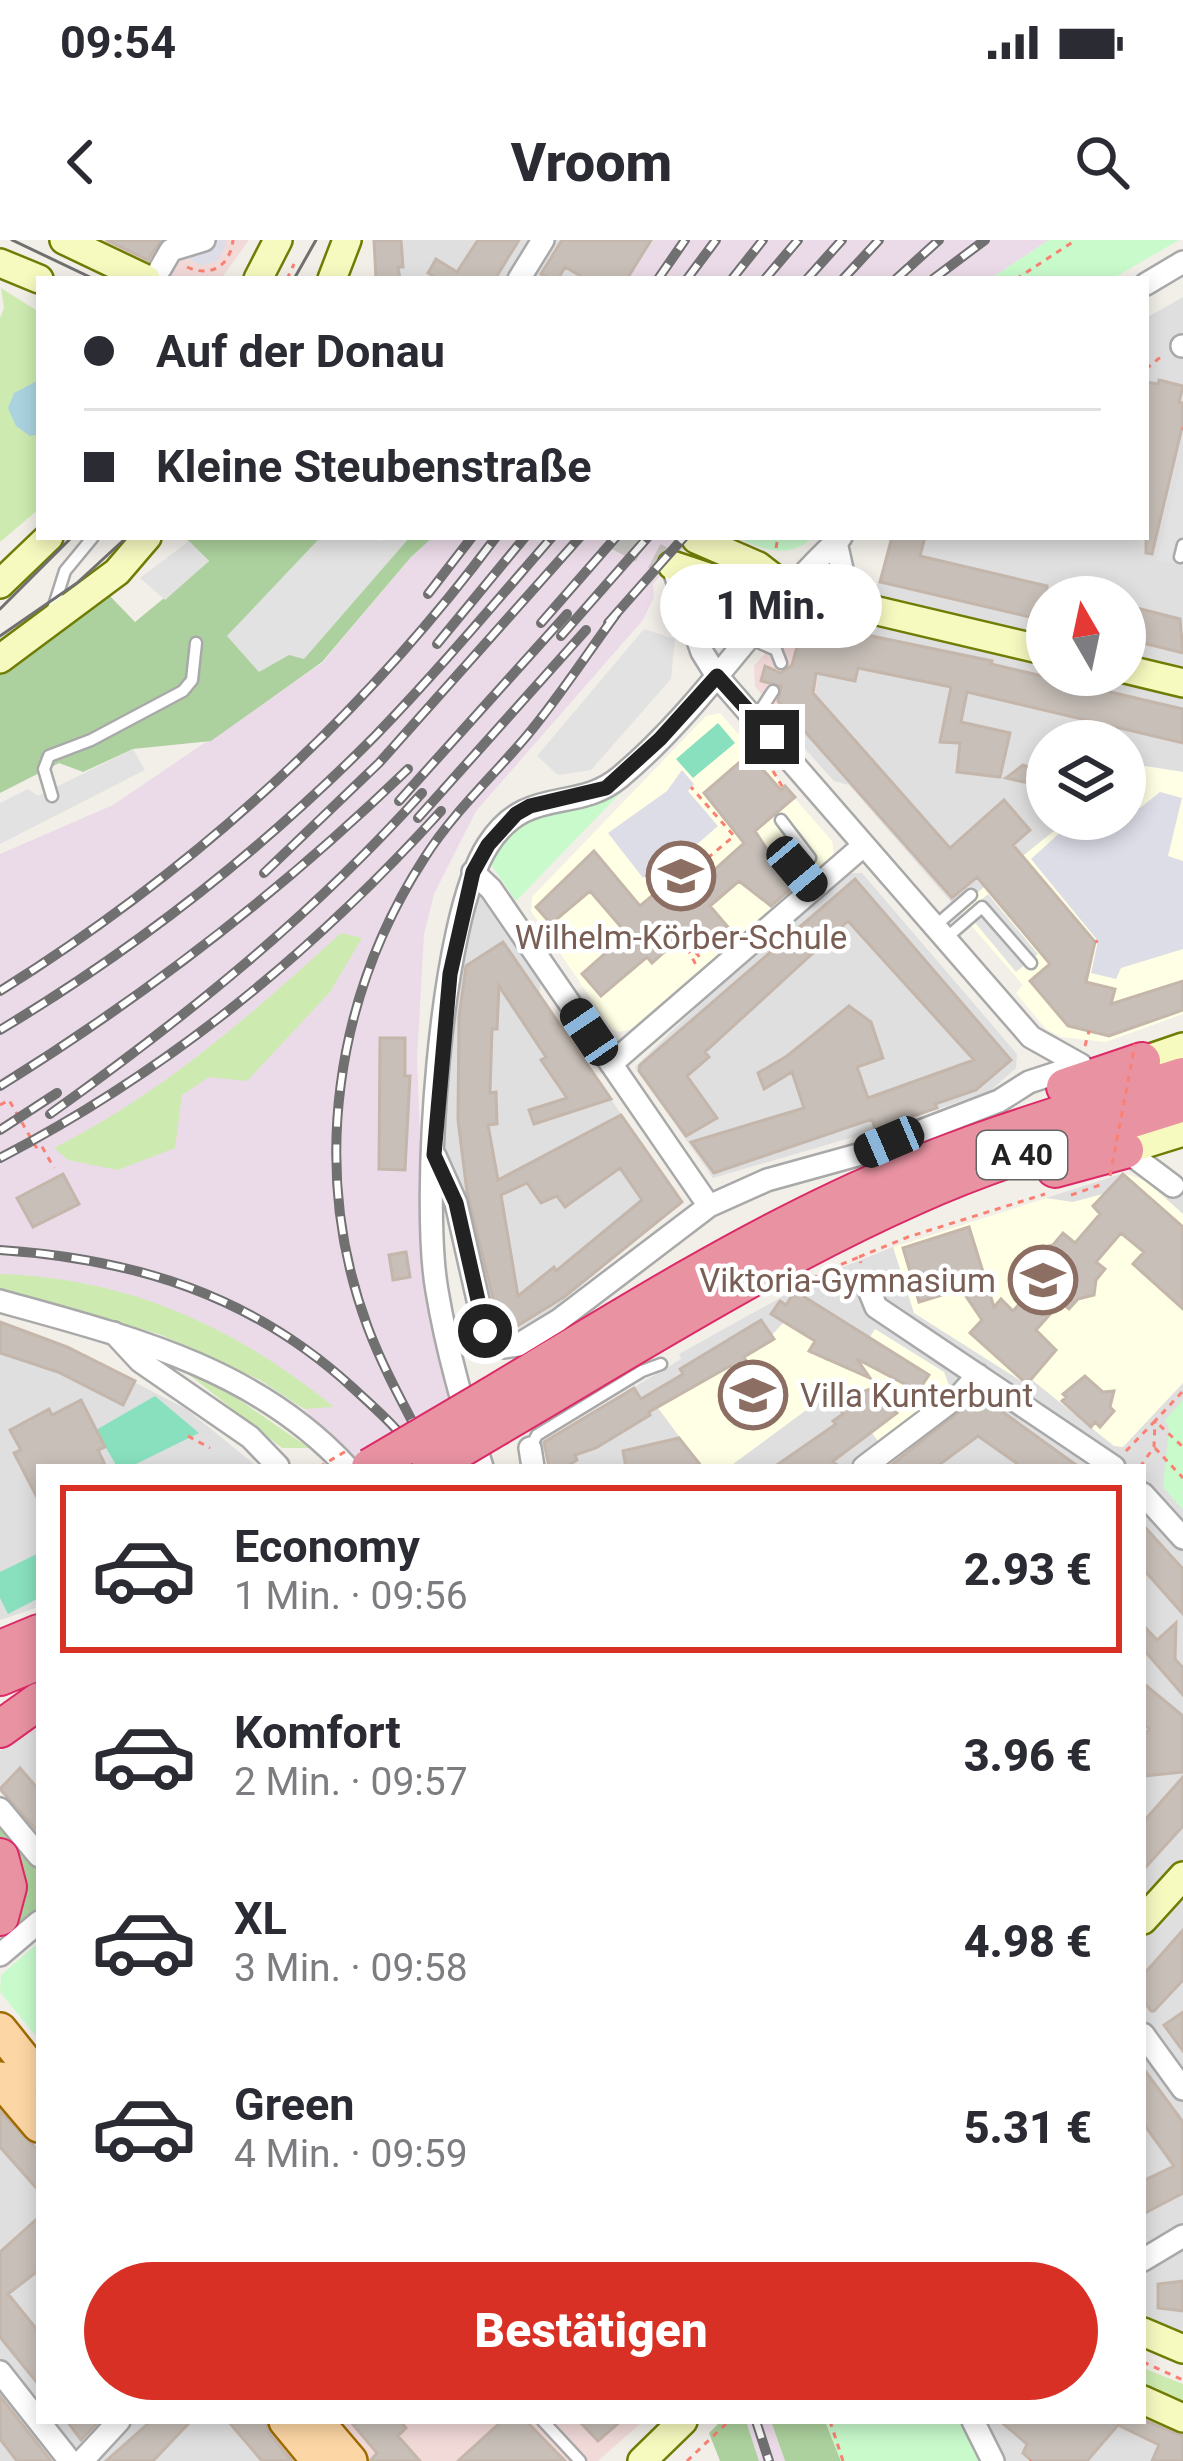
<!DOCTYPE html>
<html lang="de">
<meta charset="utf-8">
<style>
:root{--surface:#fff;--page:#f2f2f3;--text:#2b2b33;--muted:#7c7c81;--line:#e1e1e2;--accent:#d93025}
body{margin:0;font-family:Roboto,sans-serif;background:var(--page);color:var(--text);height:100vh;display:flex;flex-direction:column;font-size:45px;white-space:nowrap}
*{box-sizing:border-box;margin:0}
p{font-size:39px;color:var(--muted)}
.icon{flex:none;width:66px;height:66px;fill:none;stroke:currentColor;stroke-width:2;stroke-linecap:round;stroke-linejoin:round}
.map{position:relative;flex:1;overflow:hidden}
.sheet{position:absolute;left:36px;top:1224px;width:1110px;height:960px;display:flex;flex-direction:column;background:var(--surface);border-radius:0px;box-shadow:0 6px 18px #0003}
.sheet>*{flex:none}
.top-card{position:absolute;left:36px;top:36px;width:1113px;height:264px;border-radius:0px;box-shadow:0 6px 18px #0003;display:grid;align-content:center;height:264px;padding:0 48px;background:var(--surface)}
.needle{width:78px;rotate:351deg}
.controls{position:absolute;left:1026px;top:336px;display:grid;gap:24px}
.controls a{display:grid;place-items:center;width:120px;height:120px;border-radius:50%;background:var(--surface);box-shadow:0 6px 18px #0003;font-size:60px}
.end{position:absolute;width:54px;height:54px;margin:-27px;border:15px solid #222;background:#fff;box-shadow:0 0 0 6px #fff}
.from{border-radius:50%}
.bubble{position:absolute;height:84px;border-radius:42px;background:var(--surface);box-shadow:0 6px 18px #0003;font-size:39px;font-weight:800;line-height:84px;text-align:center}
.car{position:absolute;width:36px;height:72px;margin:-36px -18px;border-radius:15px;box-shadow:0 0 9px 3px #0007;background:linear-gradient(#222 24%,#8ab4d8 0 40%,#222 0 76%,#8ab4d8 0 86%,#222 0)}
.top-card b{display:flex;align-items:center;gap:42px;height:114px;font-size:45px}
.top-card b+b{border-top:3px solid var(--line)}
.top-card i{width:30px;height:30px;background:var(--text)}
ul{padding:21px 0 0;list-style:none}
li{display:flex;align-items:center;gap:36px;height:168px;margin:0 24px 18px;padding:0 24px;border:6px solid transparent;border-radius:0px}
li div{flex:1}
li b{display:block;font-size:45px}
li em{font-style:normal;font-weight:800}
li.on{border-color:var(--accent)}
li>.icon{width:108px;height:108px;stroke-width:1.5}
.action{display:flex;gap:24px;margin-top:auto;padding:24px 48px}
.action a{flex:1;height:138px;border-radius:72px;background:var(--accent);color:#fff;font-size:48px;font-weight:800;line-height:138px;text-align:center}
.status{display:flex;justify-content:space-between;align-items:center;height:84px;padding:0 60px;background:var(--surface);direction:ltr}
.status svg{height:33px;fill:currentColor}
header{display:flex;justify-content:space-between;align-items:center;height:156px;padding:0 48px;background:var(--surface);font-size:54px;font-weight:800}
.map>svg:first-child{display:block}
</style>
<div class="status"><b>09:54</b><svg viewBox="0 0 49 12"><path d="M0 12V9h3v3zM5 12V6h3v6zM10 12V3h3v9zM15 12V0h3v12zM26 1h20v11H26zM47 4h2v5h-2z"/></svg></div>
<header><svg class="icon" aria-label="back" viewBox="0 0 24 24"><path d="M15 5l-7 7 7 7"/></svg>Vroom<svg class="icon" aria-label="search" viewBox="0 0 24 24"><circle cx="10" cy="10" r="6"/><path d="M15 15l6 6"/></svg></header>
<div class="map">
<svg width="1183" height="2221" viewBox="0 0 1183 2221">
<rect width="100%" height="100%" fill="#f2efe9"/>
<path fill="#e0dfdf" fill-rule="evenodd" d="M373 0H655L628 39H375Z
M1183 57V532L1125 523V501H1047V579H1069L957 669 849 545 834 541 788 490 816 463 794 419 804 382 852 393 879 341 890 301 885 297H1146V78ZM1047 357H1125V435H1047Z
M852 633H862L1017 814 1016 828 990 851 874 891 713 938 635 827 816 651Z
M474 635 542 728 539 755 682 962 516 1100 493 1099 437 915 439 860Z
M1124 933 1145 940 1166 958 1183 939V2107L1143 2090V1227H549L541 1203 681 1119 679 1114 816 1038 893 1007Z
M0 1082 67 1107 186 1169 258 1227H39V1367L0 1380Z
M39 1475V1595L0 1549V1511Z
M0 1854 39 1900V2181H276L309 2221H0Z
M1143 2163 1183 2180V2221H996L984 2181H1143Z"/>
<path fill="#f2dad9" d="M69 0H249L221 39H151Z
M804 382 794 419 818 425 816 463 788 489 755 446 754 426 790 385Z
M337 2181H643L598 2221H371Z"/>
<path fill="#ebdbe8" d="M655 0H1049L990 39H628Z
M433 297H693L653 344 654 357 643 380 476 571 434 654 424 694 417 819 424 995 421 1027 472 1227H363L304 1169 260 1140 159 1094 0 1050V614L113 565 322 423 411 317Z
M746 2181H771L785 2221H759Z"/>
<path fill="#ffffe5" d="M720 473 832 601 834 614 631 789 619 792 612 789 531 671 532 657 706 476Z
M1125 523 1183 532V774L1106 802 1061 797 1046 789 1016 753 1023 745 957 669 1069 579H1125Z
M1124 933 1145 940 1183 974V1143L1123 1207 1114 1206 1031 1139 1026 1144 914 1073 893 1007 1046 958 1073 962 1103 954Z
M784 1082 815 1101 810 1111 827 1121 834 1113 853 1125 875 1089 944 1132 949 1145 940 1156 878 1201 848 1161 832 1151 729 1227H702L658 1168 729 1127 737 1139 752 1131 745 1117 774 1100 772 1095Z"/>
<path fill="#cdebb0" d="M1 48 39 72V269L0 302V78L4 68Z
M341 693 362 698 330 752 247 841 209 837 182 855 175 908 118 930 68 920 54 908C163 853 251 775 341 693Z
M0 1034C129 1038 235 1087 334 1167L304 1169 260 1140 159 1094 0 1050Z
M178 1126 225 1150 309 1208H282Z
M1143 2128 1183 2144V2169L1143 2151Z"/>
<path fill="#add19e" d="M184 297H321L228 396 409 297H433L411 317 322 422 211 501 133 509 83 532 59 523 0 553V428L110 356 135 382 209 321Z
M0 1576 39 1623V1679L8 1705 0 1694 9 1620 0 1598Z
M721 2181H746L759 2221H720L709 2193Z
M771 2181H825L841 2221H785Z"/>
<path fill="#c8facc" d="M1049 0H1179L1112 39H990Z
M735 297H813C787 321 764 309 735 297Z
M629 544 516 661 492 626C501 574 554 575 593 562 605 558 617 550 629 544Z
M1183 1160V1270L1163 1247 1169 1189 1165 1180Z
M39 1702V1800L0 1752 1 1735Z
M825 2181H964L992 2221H841Z"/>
<path fill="#88e0be" d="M718 483 735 503 693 538 676 519Z
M155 1156 199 1193 130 1227H117L96 1190Z
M39 1313V1358L8 1374 0 1358V1332Z"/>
<path fill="#e2e2e2" d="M1183 218V326L1157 320Z
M321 297H377L379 301 410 297 304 419 289 415 259 432 227 396Z
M189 301 209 321 165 360 140 338Z
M644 389 675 399 671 439 591 530 558 535 537 516Z
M133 509 145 530 0 604V563L28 549 38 556Z
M988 654 1038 714 1016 732 967 673Z"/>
<path fill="#dddde8" d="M163 0H226V6L217 21 202 26 184 16 169 31 150 26Z
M682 530 694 544 688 551 718 586 687 613 682 607 643 638 608 593 667 551Z
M1160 552 1182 558 1168 616 1183 621V709L1121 728 1116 739 1091 733 1098 701 1031 619 1075 579H1125V565L1140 568Z"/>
<path fill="#aad3df" d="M39 140V194L30 196 16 186 8 168 14 153Z"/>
<path fill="#c7bfb8" stroke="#c4b6ab" stroke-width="3" fill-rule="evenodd" d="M106 0H161L148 20Z
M374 0H401L403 27H398L400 39H376Z
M478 0H519L495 39H438L428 33 436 19 457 32Z
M562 0H651L627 39H586L565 27 558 39H550L541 34Z
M1159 140 1183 146 1179 162 1183 163V183L1152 314 1146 313V142L1158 144Z
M892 297H925L920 316 1047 346V381L880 342Z
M1125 365 1180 379 1183 413 1139 402 1138 408 1125 405Z
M804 382 992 421 991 424 1183 469V503L967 452 961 482 1010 493 1000 537 957 532 960 503 940 502 951 447 858 428 855 441 816 433 813 453 950 608 1004 560 1030 590 1013 605 1095 702 1086 742 1115 749 1111 764 1183 741V770L1109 796 1068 786 1030 741 1050 724 977 637 952 658 778 461 781 446 761 441 765 426 781 433 792 425Z
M749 514 781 550 785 546 795 557 755 591 792 648 771 666 739 641 710 666 728 687 698 713 682 696 652 723 647 717 601 756 582 734 627 694 590 651 551 684 536 667 594 611 640 666 680 632 694 648 744 603 704 553Z
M1023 525 1047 534V547L1006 538Z
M855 639 1011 820 976 850 935 864 937 868 875 889 872 879 714 933 691 902 804 868 792 832 764 849 758 833 787 816 849 766 871 782 883 818 857 827 868 858 974 820 848 681 705 812 709 817 687 836 717 878 686 896 639 831 640 825Z
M503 702 611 859 534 884 529 870 567 858 541 820 546 817 499 746 497 789H492L490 853 496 852 497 884 488 885 498 940 621 875 682 962 564 1057 509 1091 497 1075 467 952 458 880 459 777 466 726ZM620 928 642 960 556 1031 554 1027 518 1056 501 955 527 943 541 963 557 956 565 967Z
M380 798H405V836H410L405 930 379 929Z
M63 934 79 964 33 987 17 958Z
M1123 934 1183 987V1069L1133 1024 1144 1012 1121 993 1096 1022 1105 1029 1096 1040 1094 1055 1078 1059 1069 1069 1061 1062 1036 1090 1056 1110 1027 1144 970 1093 982 1080 961 1049 919 1062 903 1008 969 987 994 1067 1001 1059 1013 1071 1040 1041 1029 1032 1038 1021 1040 1008 1053 1005 1063 993 1075 1003 1100 974 1093 966Z
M406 1012 410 1037 393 1040 389 1015Z
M795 1051 929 1135 918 1151 857 1119 870 1138 809 1111 815 1101 771 1074 780 1061 786 1065Z
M761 1080 774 1099 744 1117 752 1130 737 1138 730 1126 649 1172 650 1175 596 1208 575 1215 577 1220 566 1227H549L544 1202 634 1148 641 1159 683 1134 680 1129Z
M0 1082 67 1107 135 1141 123 1165 58 1132 0 1113Z
M1085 1136 1103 1152 1114 1151 1110 1167 1114 1171 1100 1187 1095 1182 1091 1187 1062 1161 1066 1157 1063 1154Z
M877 1146 897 1173 833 1221 839 1227H774L836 1184 833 1181 843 1174 836 1163Z
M980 1155 1007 1175 1079 1227H1022L978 1196 936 1227H889Z
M81 1160 105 1207 98 1210 106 1227H39V1261L14 1213 21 1210 10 1190 49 1169 52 1175Z
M679 1198 702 1227H626L623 1211Z
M1143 1285 1183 1329V1374L1143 1329Z
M1176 1383 1175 1419 1183 1428V1455L1143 1409V1385L1157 1400Z
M1143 1443 1183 1476V1532L1143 1536V1495L1149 1489 1143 1483Z
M20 1528 39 1550V1593L0 1549Z
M1183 1537V1586L1143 1630V1582Z
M1183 1690V1740L1154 1771H1151L1143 1760V1735Z
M1183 1772V1811L1164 1785Z
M1143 1828 1183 1882V1953L1143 1974V1941L1174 1926 1143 1883Z
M0 1871 39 1911V1951L0 1907Z
M39 1977V2030L8 2054 39 2092V2145L0 2097V2012Z
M1183 2041V2071L1158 2068V2044Z
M0 2156 51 2221H17L0 2199Z
M67 2181H99L81 2200Z
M151 2181H191L153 2221H106Z
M228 2181H265L270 2194 292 2221H262Z
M350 2181H400L406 2188 398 2196 420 2221H370L377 2213Z
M502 2181H526L565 2221H458Z
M579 2181H621L598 2201Z
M1000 2181H1146L1183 2196V2221H1152L1159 2205 1118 2185 1087 2221H1032L1023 2213 1027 2204Z"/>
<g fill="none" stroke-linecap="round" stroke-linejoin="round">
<path stroke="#c8c6c1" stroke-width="27" stroke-dasharray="27 14" stroke-linecap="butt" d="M618 297 672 325"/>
<defs>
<path id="lane" d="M1180 317 1183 305
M52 372 65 331 93 297
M749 398 776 410 781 423
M756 477 773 451
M52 556 44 529 49 516 91 500 183 451 192 440 196 403
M781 580 810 618 797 629 813 648
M934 687 971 655
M945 699 982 667 1031 723
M530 1208 537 1195 642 1131 661 1124
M543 2181 580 2221"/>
<path id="street" d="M160 29 171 10 204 0
M519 39 543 0
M1146 44 1183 22
M1182 106H1183
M836 302 850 365
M672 325 702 412 717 436 1031 797 1081 825
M473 632 491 649 709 966
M611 824 863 606
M1125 910 1173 946
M435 916 456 963 485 1091 493 1104 504 1107 518 1105 559 1080 709 966 767 940 861 914 999 861 1029 842 1078 826
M867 1045 876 1067 1114 1227
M0 1061C126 1096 255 1127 347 1227
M114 1093 140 1121 250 1197 278 1226
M530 1208 533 1227
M482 1227C464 1169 447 1111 437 1051 421 962 439 679 488 605 527 544 576 574 620 537 704 467 761 370 841 297
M864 1227 962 1153 978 1135
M1143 1254 1183 1298
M0 1569 39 1616
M0 1715 39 1682
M1143 1794 1183 1849
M1143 2020 1183 1996
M0 2132 70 2221
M973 2181 993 2221
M82 2221 119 2181"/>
<path id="secondary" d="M64 0 146 39
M0 23 39 39
M258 39 278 0
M332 39 347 0
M696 299 758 326 789 350
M672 325 741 348 789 350 1047 411
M0 344 49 297
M0 419 117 332 147 297
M1125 429 1183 443
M1142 821 1183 807
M1125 910 1183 892
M1143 1680 1183 1636
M1143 2092 1183 2109
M1143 2160 1183 2178
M642 2221 683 2181"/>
<path id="primary" d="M0 1790 39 1839
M0 1839 39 1885
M286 2181 319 2221
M316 2181 350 2221"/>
<path id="highway" d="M1065 847 1142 821
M1055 929 1125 910
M489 1157C604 1088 718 1016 839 959 949 907 1067 872 1183 836
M499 1186C636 1106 771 1020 915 956 1001 917 1093 892 1183 863
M0 1409 39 1393
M0 1437 39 1421
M0 1489 39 1461
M0 1617 8 1647 0 1677"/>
</defs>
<use href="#lane" stroke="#a9a9a9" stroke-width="15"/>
<use href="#street" stroke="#a9a9a9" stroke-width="26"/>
<use href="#secondary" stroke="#707d05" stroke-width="32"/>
<use href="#primary" stroke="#a06b00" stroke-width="38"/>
<use href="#highway" stroke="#dc2a67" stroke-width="40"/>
<path stroke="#fa8072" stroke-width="3" stroke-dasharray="6 6" stroke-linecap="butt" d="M187 27C211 38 230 26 233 0
M287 39 294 24
M1016 39 1076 0
M1146 129 1163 115
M1182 188 1183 189
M776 308 778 297
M707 363 743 376
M721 399 718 385 723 368
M773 531 783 548
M646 635 658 648 684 625 691 632 734 596 691 547
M680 694 702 720
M1095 702 1098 701
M687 708 696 725
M1085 806 1089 791
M0 865 9 860 36 907 41 905 54 928
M1071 955 1100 945
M859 1017 908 997 1045 954
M830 1029 859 1017 861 1023
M815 1036 853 1059
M188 1196 210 1208
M1155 1208 1183 1238
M1126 1211 1155 1181 1183 1207
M1140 1227 1154 1207 1155 1181 1183 1151
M1143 2122 1183 2140
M830 2181 843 2221
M687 2221 729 2181
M1030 2221 1031 2220"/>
<use href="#lane" stroke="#fff" stroke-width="10"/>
<use href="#street" stroke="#fff" stroke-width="21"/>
<use href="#secondary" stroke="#f7fabf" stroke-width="27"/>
<use href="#primary" stroke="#fcd6a4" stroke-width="33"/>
<use href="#highway" stroke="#e892a2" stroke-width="36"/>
<path stroke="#707070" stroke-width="3" d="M12 0 94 39
M294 39 316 0
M0 369 72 297
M0 396 77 343 127 297"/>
<defs>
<path id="rail" d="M658 39 685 0
M687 39 716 0
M732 39 763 0
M765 39 798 0
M807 39 842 0
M843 39 879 0
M896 39 939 0
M933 39 985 0
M428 354 472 297
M541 383 616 297
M608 383 684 297
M561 396 648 297
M437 404 525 297
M399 561 567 374
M418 578 586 390
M264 633 379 523 580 297
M0 751C192 631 360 479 496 297
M0 790C137 708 263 609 375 496 437 432 494 364 552 297
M0 846C145 756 285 648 408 529
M50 874C183 779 312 676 422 553
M0 890 57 853
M0 918C171 829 312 713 441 571
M0 1010C135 1019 252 1055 353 1148 376 1169 399 1189 417 1215
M436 1227C413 1181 386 1136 368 1088 309 930 335 756 425 617 453 573 492 537 525 498 558 459 586 415 617 373
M756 2181 769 2221"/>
</defs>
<use href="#rail" stroke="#707070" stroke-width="10"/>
<use href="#rail" stroke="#fff" stroke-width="6" stroke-dasharray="18" stroke-linecap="butt"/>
<defs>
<path id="highway-bridge" d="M370 1227 489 1157
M430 1227 499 1186"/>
</defs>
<use href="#highway-bridge" stroke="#dc2a67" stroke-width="40" stroke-linecap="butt"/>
<path stroke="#fa8072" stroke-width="3" stroke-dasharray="6 6" stroke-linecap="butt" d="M1110 936 1135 804
M319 1227 348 1210"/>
<use href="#highway-bridge" stroke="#e892a2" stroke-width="36"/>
</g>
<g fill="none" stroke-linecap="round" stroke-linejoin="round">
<path stroke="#222" stroke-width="15" d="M485 1091 456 963 434 915 450 734 473 632 488 605 516 574 530 566 606 548 660 499 717 436 772 497"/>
</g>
<defs>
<symbol id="school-ring" viewBox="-11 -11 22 22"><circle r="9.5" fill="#fff" stroke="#8d6e63" stroke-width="1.5"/><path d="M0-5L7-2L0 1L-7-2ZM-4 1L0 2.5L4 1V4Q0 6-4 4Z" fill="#8d6e63"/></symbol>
</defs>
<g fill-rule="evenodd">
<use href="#school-ring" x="643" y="598" width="76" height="76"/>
<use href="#school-ring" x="1005" y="1002" width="76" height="76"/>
<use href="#school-ring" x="715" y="1117" width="76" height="76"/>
</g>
<g text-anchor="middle" stroke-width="9" stroke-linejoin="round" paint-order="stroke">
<rect fill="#fff" stroke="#646464" stroke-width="3" x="977" y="891" width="90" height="48" rx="9"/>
<g font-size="30" font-weight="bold" fill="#222">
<text x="1022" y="925">A 40</text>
</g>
<g font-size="33" fill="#785e54" stroke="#fff">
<text x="681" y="709">Wilhelm-Körber-Schule</text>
<text x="996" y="1052" text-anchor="end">Viktoria-Gymnasium</text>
<text x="800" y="1167" text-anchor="start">Villa Kunterbunt</text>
</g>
</g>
</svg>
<div class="controls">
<a><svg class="needle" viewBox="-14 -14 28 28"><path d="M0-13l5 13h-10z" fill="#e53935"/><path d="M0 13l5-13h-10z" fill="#7c7c81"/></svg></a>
<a><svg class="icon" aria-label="layers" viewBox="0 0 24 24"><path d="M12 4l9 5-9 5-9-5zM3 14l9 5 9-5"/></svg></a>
</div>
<i class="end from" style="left:485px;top:1091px"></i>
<i class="end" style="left:772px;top:497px"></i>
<div class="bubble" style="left:660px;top:324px;width:222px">1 Min.</div>
<i class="car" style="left:797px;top:629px;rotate:140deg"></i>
<i class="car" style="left:589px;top:792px;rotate:326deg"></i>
<i class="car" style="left:889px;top:902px;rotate:247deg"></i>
<div class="top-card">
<b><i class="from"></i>Auf der Donau</b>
<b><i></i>Kleine Steubenstraße</b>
</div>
<section class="sheet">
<ul>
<li class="on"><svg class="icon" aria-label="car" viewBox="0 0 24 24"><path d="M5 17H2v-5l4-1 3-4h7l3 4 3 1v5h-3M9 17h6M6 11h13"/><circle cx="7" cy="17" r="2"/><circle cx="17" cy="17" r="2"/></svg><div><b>Economy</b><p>1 Min. · 09:56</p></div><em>2.93 €</em></li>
<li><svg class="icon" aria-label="car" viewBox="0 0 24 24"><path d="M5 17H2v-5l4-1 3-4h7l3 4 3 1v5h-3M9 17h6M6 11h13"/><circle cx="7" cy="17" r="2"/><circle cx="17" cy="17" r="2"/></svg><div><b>Komfort</b><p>2 Min. · 09:57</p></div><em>3.96 €</em></li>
<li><svg class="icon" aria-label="car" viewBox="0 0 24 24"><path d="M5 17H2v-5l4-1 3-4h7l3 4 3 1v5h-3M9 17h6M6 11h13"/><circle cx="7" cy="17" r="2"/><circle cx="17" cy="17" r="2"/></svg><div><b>XL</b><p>3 Min. · 09:58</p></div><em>4.98 €</em></li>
<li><svg class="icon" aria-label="car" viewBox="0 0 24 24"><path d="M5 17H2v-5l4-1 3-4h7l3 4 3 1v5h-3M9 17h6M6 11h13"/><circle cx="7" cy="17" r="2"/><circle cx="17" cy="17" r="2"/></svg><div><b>Green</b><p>4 Min. · 09:59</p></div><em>5.31 €</em></li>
</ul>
<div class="action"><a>Bestätigen</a></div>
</section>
</div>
